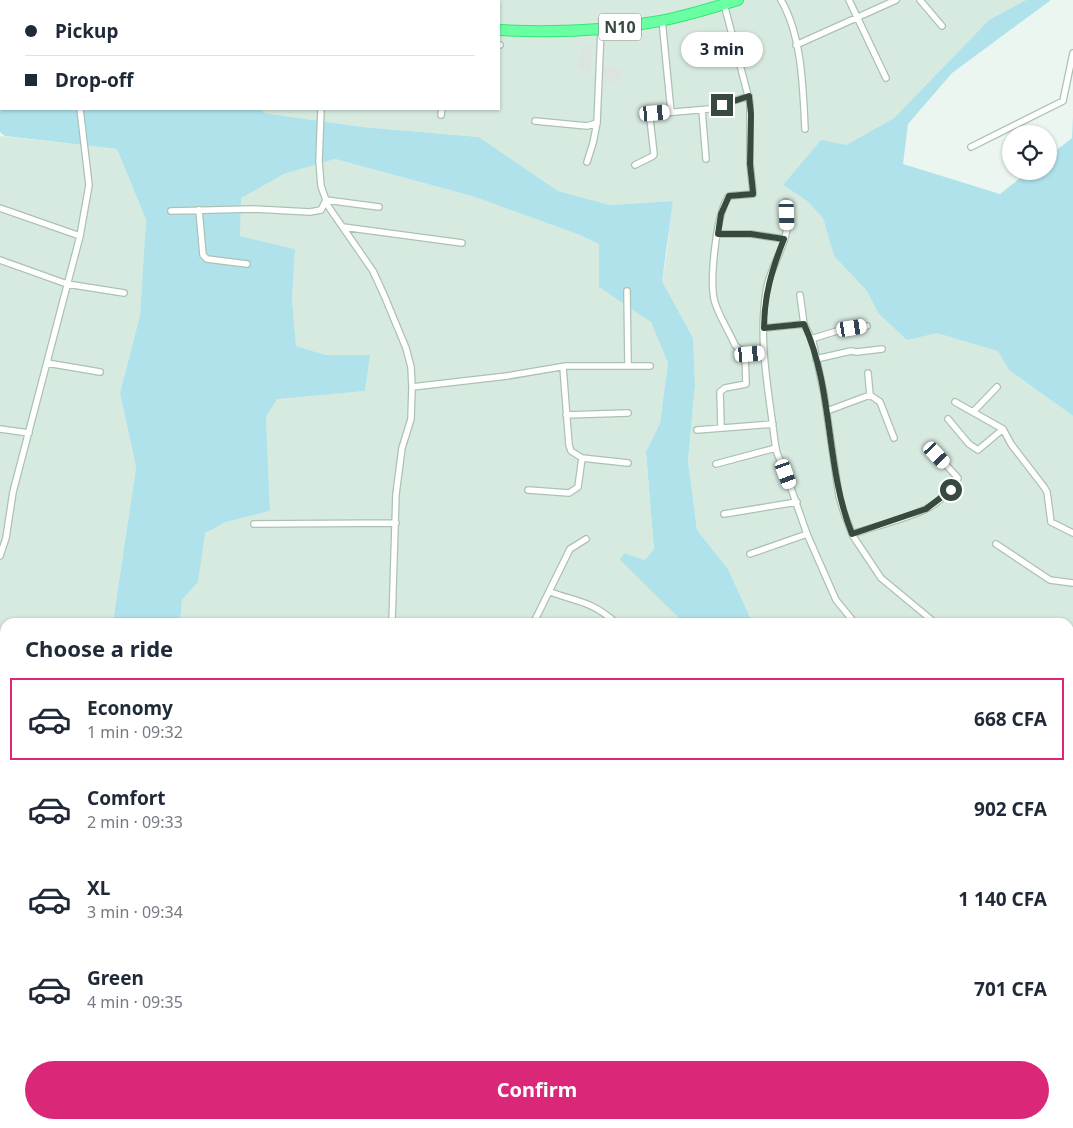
<!DOCTYPE html>
<meta charset="utf-8">
<style>
:root{--surface:#fff;--page:#f6f6f7;--text:#1f2937;--muted:#747a83;--line:#e0e1e3;--accent:#db2777}
body{margin:0;font-family:"Noto Sans",sans-serif;background:var(--page);color:var(--text);height:100vh;display:flex;flex-direction:column;font-size:19px;white-space:nowrap}
*{box-sizing:border-box;margin:0}
p{font-size:16px;color:var(--muted)}
.icon{flex:none;width:28px;height:28px;fill:none;stroke:currentColor;stroke-width:2;stroke-linecap:round;stroke-linejoin:round}
.map{position:relative;flex:1;overflow:hidden}
.side{position:absolute;left:0px;top:618px;width:1074px;height:511px;display:flex;flex-direction:column;background:var(--surface);border-radius:15px 15px 0 0;box-shadow:0 1px 4px #0004}
.side>*{flex:none}
.banner{position:absolute;left:0px;top:0px;width:500px;height:110px;box-shadow:0 1px 4px #0004;display:grid;align-content:center;height:110px;padding:0 25px;background:var(--surface)}
.controls{position:absolute;left:1002px;top:125px;display:grid;gap:10px}
.controls a{display:grid;place-items:center;width:55px;height:55px;border-radius:50%;background:var(--surface);box-shadow:0 1px 4px #0004;font-size:25px}
.end{position:absolute;width:22px;height:22px;margin:-11px;border:6px solid #374a3d;background:#fff;box-shadow:0 0 0 2px #fff}
.from{border-radius:50%}
.bubble{position:absolute;height:35px;border-radius:18px;background:var(--surface);box-shadow:0 1px 4px #0004;font-size:16px;font-weight:700;line-height:35px;text-align:center}
.car{position:absolute;width:15px;height:30px;margin:-15px -8px;border-radius:6px;box-shadow:0 0 4px 1px #0007;background:linear-gradient(#fff 24%,#345 0 40%,#fff 0 76%,#345 0 86%,#fff 0)}
.banner b{display:flex;align-items:center;gap:18px;height:48px;font-size:19px}
.banner b+b{border-top:1px solid var(--line)}
.banner i{width:12px;height:12px;background:var(--text)}
ul{padding:0;list-style:none}
li{display:flex;align-items:center;gap:15px;height:82px;margin:0 10px 8px;padding:0 15px;border:2px solid transparent;border-radius:0px}
li div{flex:1}
li b{display:block;font-size:19px}
li em{font-style:normal;font-weight:700}
li.on{border-color:var(--accent)}
li>.icon{width:45px;height:45px;stroke-width:1.5}
h2{padding:0 25px;font-size:22px;line-height:60px}
.action{display:flex;gap:10px;margin-top:auto;padding:10px 25px}
.action a{flex:1;height:58px;border-radius:30px;background:var(--accent);color:#fff;font-size:20px;font-weight:700;line-height:58px;text-align:center}
.map>svg:first-child{display:block}
</style>
<div class="map">
<svg width="1073" height="1128" viewBox="0 0 1073 1128">
<rect width="100%" height="100%" fill="#eaf6ef"/>
<path fill="#d7eadf" d="M0 0H1026L989 20 894 118 846 145 783 185 807 201 823 218 834 256 867 291 878 313 999 351 1009 370 1073 416V799L1069 804V622H755L750 617 728 569 697 530 688 461 695 385 693 338 662 281 667 252 672 201 610 205 558 191 479 137 362 127 264 113 261 109H499V1H1V93Z
M0 136 117 149 146 220 140 315 120 393 136 467 113 622H5V878L0 881Z
M335 159 472 196 580 235 600 244 599 287 652 322 668 363 660 423 646 453 654 549 645 560 624 553 677 616 680 622H180L182 600 198 582 204 533 226 522 270 511 266 417 277 398 365 391 369 355H326L296 346 292 300 295 249 240 236V198L284 174Z
M1069 821 1073 823V1032L1069 1031Z
M0 986 5 1022V1062L0 1070Z
M174 1124H384L392 1128H167Z
M630 1124H1033L1026 1128H631Z"/>
<path fill="#dbe5de" d="M584 46 593 47 590 72 577 69Z
M604 65 622 68 619 84 602 83Z"/>
<path fill="#b0e2ec" d="M1026 0H1051L952 73 908 124 903 164 1000 194 1029 171H1049V156L1072 138 1073 117V416L1009 370 998 351 937 333 907 340 878 313 867 291 834 256 823 218 807 201 783 185 821 140 846 145 894 118 989 20Z
M0 93 1 109H261L264 113 362 127 479 137 558 191 610 205 673 201 662 281 693 338 695 385 688 461 697 530 728 569 750 617 755 622H680L677 616 620 560 624 553 645 560 654 549 646 452 660 423 668 363 651 322 599 287V244L580 235 472 196 335 159 284 174 241 198 240 236 295 249 292 300 296 346 326 355H370L365 391 277 399 266 417 270 511 226 522 205 533 198 582 182 600 180 622H113L136 467 120 393 140 315 146 220 117 149 5 136 0 132Z
M5 878V1022L0 986V881Z
M1069 1031 1073 1032V1107L1069 1111Z
M5 1062V1124H174L167 1128H0V1070Z
M384 1124H630L631 1128H392Z"/>
<g fill="none" stroke-linecap="round" stroke-linejoin="round">
<defs>
<path id="street" d="M489 0 490 1
M781 0C802 36 803 88 805 129
M849 0 886 78
M920 0 942 26
M111 1V0
M273 1V0
M342 1V0
M724 4 750 103V164L753 192V194L729 196C716 213 710 278 714 299 717 313 729 331 735 345 744 355 751 354 764 353
M662 20 671 112
M499 45H500
M796 45 896 0
M321 109 319 161 321 186 328 206 373 271 384 295 406 348 411 367 412 387 411 419 402 448 396 494 392 622
M702 110 706 159
M441 115 442 109
M535 121 587 126 597 123 601 29
M971 147 1063 101 1073 53
M587 162 593 143 597 123
M635 165 653 156 654 154 650 119 652 114 709 109 749 96
M786 202C786 211 788 220 787 229 784 249 771 267 767 287 757 337 769 392 775 443L777 453 786 474 807 534 836 600 854 622
M0 208 80 236
M199 210 203 255 207 259 247 264
M171 211 252 209 310 212 321 210 326 200 379 207
M343 227 462 243
M718 234H751L784 239
M0 260 67 284 124 293
M627 291 628 366
M800 295 804 324 813 342 824 394 839 496 844 513 853 536 881 578 934 622
M764 328 804 324
M811 339 837 331 867 326
M816 359 851 351 857 352 882 349
M47 363 100 372
M563 367 569 445 571 451 582 458 628 463
M412 387 507 376 566 366H650
M870 395 880 402 894 438
M955 402 1003 429 1011 444 1044 487 1047 492 1051 522 1073 533
M827 411 870 395 868 373
M973 412 997 387
M566 415 628 413
M948 419 969 444 978 450 1003 429
M721 428 720 392 725 388 746 384 745 353
M0 429 29 433
M697 430 773 424
M716 464 776 448
M528 490 569 493 578 487 582 458
M724 514 797 502
M254 524 396 523
M852 534C876 526 902 520 926 509 935 505 957 487 958 478L937 455
M996 544 1050 580 1073 583
M750 554 807 534
M0 556 6 538 13 492 80 236 89 185 80 109
M550 592C578 602 591 601 615 622
M534 622 570 549 586 539
M0 634 2 656
M0 843 5 842
M1069 877 1073 879
M0 894 5 892
M1069 915 1073 925
M0 1093 5 1100
M21 1124 24 1128
M131 1124 135 1128
M213 1124 215 1128
M364 1124 365 1128
M409 1124V1128
M461 1124 462 1128
M500 1124V1128
M537 1124 538 1128
M695 1124H696
M199 1128 203 1124
M273 1128 274 1124
M562 1128V1125
M765 1128 766 1124
M806 1128 808 1124
M912 1128 914 1124
M966 1128 969 1124"/>
<path id="secondary" d="M0 656H5
M1069 682 1073 670"/>
<path id="highway" d="M325 0 331 1
M499 30C553 33 606 31 660 21 686 16 712 8 738 0"/>
</defs>
<use href="#street" stroke="#abc2b3" stroke-width="8"/>
<use href="#secondary" stroke="#97d9b5" stroke-width="10"/>
<use href="#highway" stroke="#31e871" stroke-width="12"/>
<use href="#street" stroke="#fff" stroke-width="5.5"/>
<use href="#secondary" stroke="#caffe3" stroke-width="8"/>
<use href="#highway" stroke="#6bffa4" stroke-width="10"/>
</g>
<g fill="none" stroke-linecap="round" stroke-linejoin="round">
<path stroke="#374a3d" stroke-width="6" d="M722 105 749 96 751 114 750 164 753 192V194L729 196 721 214 718 234H751L784 239C772 269 764 296 764 328L804 324C834 390 825 467 852 534L926 509 951 490"/>
</g>
<g text-anchor="middle" stroke-width="5" stroke-linejoin="round" paint-order="stroke">
<rect fill="#fff" stroke="#738077" stroke-width="1" x="599" y="13.5" width="42" height="27" rx="4"/>
<g font-size="16" font-weight="bold" fill="#374a3d">
<text x="620" y="33">N10</text>
</g>
</g>
</svg>
<div class="controls">
<a><svg class="icon" aria-label="locate" viewBox="0 0 24 24"><circle cx="12" cy="12" r="6"/><path d="M12 2v4M12 18v4M2 12h4M18 12h4"/></svg></a>
</div>
<i class="end from" style="left:951px;top:490px"></i>
<i class="end" style="left:722px;top:105px"></i>
<div class="bubble" style="left:681px;top:32px;width:82px">3 min</div>
<i class="car" style="left:655px;top:113px;rotate:85deg"></i>
<i class="car" style="left:787px;top:215px;rotate:178deg"></i>
<i class="car" style="left:852px;top:328px;rotate:81deg"></i>
<i class="car" style="left:750px;top:354px;rotate:85deg"></i>
<i class="car" style="left:937px;top:455px;rotate:137deg"></i>
<i class="car" style="left:786px;top:474px;rotate:160deg"></i>
<div class="banner">
<b><i class="from"></i>Pickup</b>
<b><i></i>Drop-off</b>
</div>
<section class="side">
<h2>Choose a ride</h2>
<ul>
<li class="on"><svg class="icon" aria-label="car" viewBox="0 0 24 24"><path d="M5 17H2v-5l4-1 3-4h7l3 4 3 1v5h-3M9 17h6M6 11h13"/><circle cx="7" cy="17" r="2"/><circle cx="17" cy="17" r="2"/></svg><div><b>Economy</b><p>1 min · 09:32</p></div><em>668 CFA</em></li>
<li><svg class="icon" aria-label="car" viewBox="0 0 24 24"><path d="M5 17H2v-5l4-1 3-4h7l3 4 3 1v5h-3M9 17h6M6 11h13"/><circle cx="7" cy="17" r="2"/><circle cx="17" cy="17" r="2"/></svg><div><b>Comfort</b><p>2 min · 09:33</p></div><em>902 CFA</em></li>
<li><svg class="icon" aria-label="car" viewBox="0 0 24 24"><path d="M5 17H2v-5l4-1 3-4h7l3 4 3 1v5h-3M9 17h6M6 11h13"/><circle cx="7" cy="17" r="2"/><circle cx="17" cy="17" r="2"/></svg><div><b>XL</b><p>3 min · 09:34</p></div><em>1 140 CFA</em></li>
<li><svg class="icon" aria-label="car" viewBox="0 0 24 24"><path d="M5 17H2v-5l4-1 3-4h7l3 4 3 1v5h-3M9 17h6M6 11h13"/><circle cx="7" cy="17" r="2"/><circle cx="17" cy="17" r="2"/></svg><div><b>Green</b><p>4 min · 09:35</p></div><em>701 CFA</em></li>
</ul>
<div class="action"><a>Confirm</a></div>
</section>
</div>
